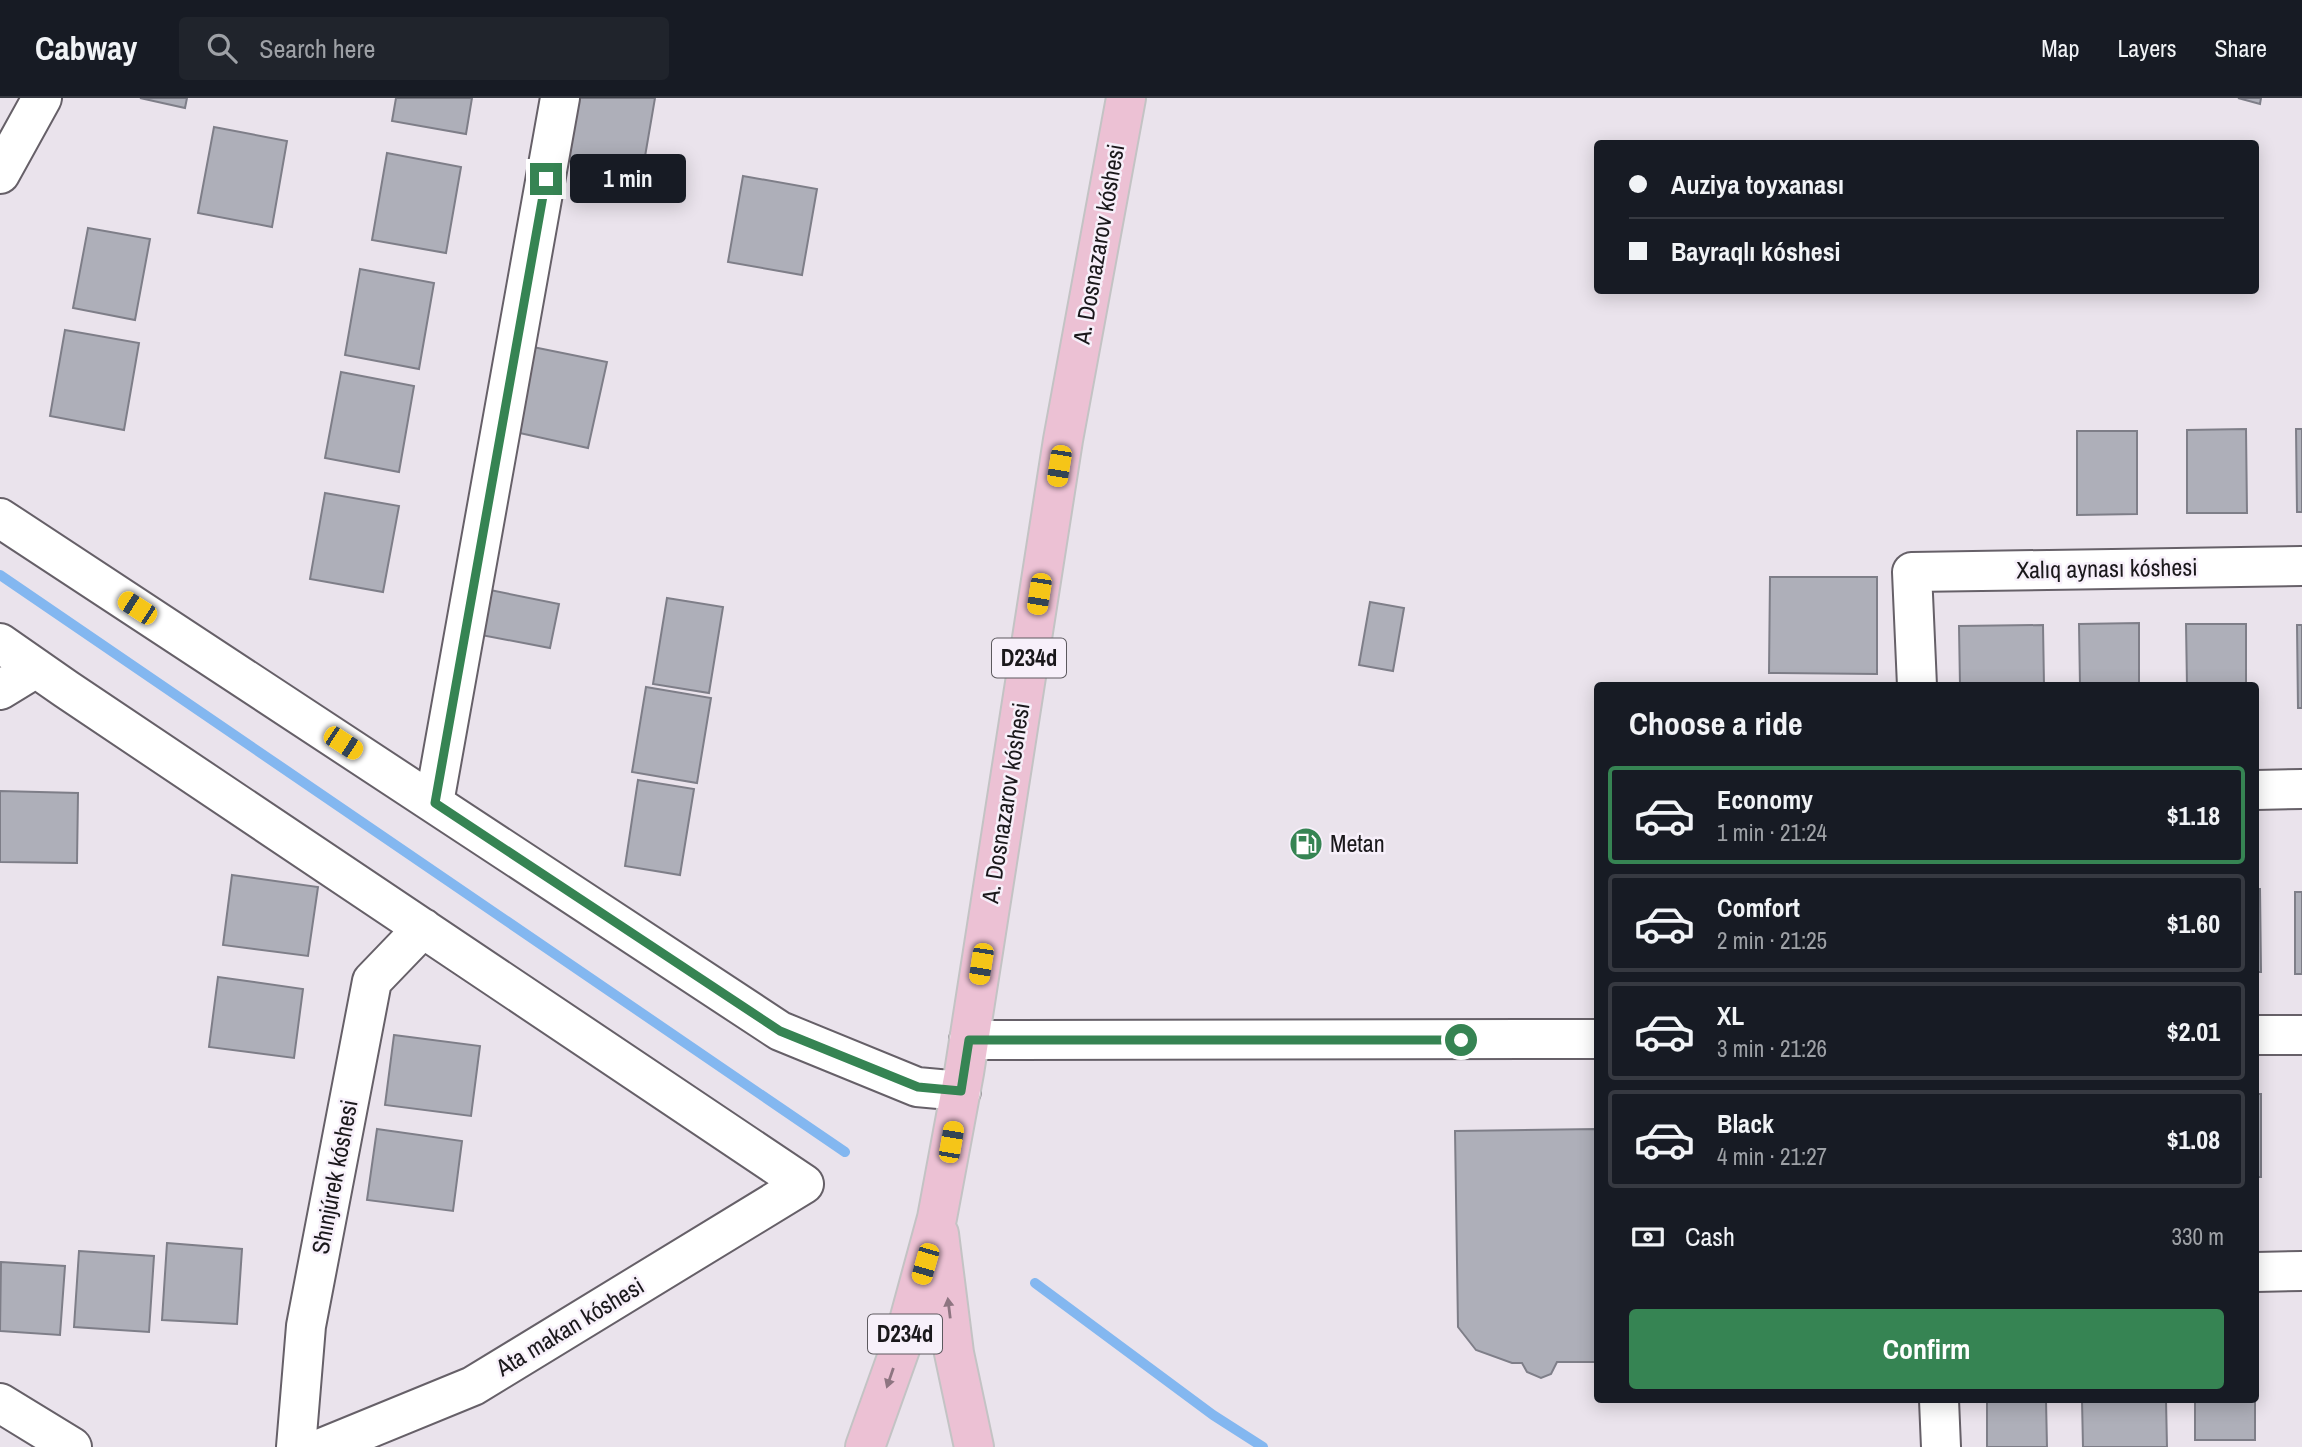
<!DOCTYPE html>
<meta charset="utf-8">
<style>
:root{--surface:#171b24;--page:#20242c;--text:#f1f3f6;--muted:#9ea1a6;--line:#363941;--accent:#368453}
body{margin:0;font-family:"Archivo Narrow",sans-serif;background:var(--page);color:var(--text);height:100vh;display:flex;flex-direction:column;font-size:26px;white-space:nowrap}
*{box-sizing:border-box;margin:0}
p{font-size:23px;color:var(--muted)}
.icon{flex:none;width:38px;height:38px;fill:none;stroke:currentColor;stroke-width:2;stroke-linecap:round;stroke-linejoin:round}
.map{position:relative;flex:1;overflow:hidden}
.side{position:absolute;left:1594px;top:584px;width:665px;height:721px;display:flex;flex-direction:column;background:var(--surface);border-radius:7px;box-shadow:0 4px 18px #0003}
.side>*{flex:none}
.hud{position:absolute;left:1594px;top:42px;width:665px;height:154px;border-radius:7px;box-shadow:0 4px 18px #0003;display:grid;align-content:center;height:154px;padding:0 35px;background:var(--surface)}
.end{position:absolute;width:32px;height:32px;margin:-16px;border:9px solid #368453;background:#fff;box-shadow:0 0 0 4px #fff}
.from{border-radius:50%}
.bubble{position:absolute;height:49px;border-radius:7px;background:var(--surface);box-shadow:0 4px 18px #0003;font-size:23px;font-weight:800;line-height:49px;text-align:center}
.car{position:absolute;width:21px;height:42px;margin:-21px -10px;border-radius:9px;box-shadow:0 0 5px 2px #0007;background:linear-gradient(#f5c518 24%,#345 0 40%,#f5c518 0 76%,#345 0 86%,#f5c518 0)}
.hud b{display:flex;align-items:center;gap:24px;height:66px;font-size:26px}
.hud b+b{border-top:2px solid var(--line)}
.hud i{width:18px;height:18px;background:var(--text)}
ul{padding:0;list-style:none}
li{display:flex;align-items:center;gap:21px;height:98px;margin:0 14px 10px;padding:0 21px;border:4px solid var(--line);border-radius:7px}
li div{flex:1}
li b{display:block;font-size:26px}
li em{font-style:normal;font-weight:800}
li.selected{border-color:var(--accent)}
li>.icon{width:63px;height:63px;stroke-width:1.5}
h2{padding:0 35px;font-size:32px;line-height:84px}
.pay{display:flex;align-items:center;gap:18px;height:77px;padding:0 35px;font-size:26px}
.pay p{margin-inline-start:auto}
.primary-button{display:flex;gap:14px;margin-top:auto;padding:14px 35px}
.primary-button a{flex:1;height:80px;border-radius:7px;background:var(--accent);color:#fff;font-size:28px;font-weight:800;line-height:80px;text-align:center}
header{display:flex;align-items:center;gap:42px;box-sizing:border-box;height:98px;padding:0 35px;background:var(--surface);border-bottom:2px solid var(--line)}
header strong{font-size:33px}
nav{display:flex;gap:38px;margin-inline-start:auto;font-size:24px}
.search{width:490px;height:63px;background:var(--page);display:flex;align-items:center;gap:18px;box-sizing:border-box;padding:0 24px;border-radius:7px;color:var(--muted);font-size:26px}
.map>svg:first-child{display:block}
</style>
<header>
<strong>Cabway</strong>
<div class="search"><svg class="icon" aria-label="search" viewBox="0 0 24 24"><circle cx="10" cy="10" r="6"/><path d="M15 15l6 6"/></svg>Search here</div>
<nav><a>Map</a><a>Layers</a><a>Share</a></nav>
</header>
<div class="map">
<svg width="2302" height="1349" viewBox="0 0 2302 1349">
<rect width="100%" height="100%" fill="#eae3ec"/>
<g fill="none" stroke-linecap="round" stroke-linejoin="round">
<path stroke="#83b7f0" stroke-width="10" d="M0 477 845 1054
M1035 1185 1213 1317 1263 1349"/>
</g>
<path fill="#aeafb9" stroke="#7e7e88" stroke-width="2" d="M140 0H187L185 10Z
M396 0H472L466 36 392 23Z
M579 0H655L642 76 568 63Z
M2238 0H2261L2260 6Z
M214 29 287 43 272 129 198 115Z
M387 55 461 69 446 155 372 142Z
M743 78 817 91 802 177 728 164Z
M88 130 150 141 135 222 73 210Z
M360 171 434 185 419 271 345 257Z
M65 232 139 245 124 332 50 318Z
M533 249 607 264 588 350 515 334Z
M341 274 414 288 399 374 325 360Z
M2246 331 2247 415H2187V332Z
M2296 331H2302V414H2297Z
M2077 333H2137V416L2077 417Z
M325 395 399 408 383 494 310 481Z
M1770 479H1877V576L1769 575Z
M485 491 559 506 550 550 476 536Z
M667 500 723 509 709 595 653 586Z
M1370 504 1404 510 1393 573 1359 567Z
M2139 525V588H2080L2079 526Z
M2186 526H2246V588H2187Z
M2043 527 2044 588H1960L1959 528Z
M2297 527H2302V610H2298Z
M646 589 711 600 697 685 632 674Z
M638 682 694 691 680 777 625 768Z
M0 693 78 695 77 765 0 764Z
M232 777 318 789 308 858 223 847Z
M2256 791H2260L2261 874H2256Z
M2295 794H2302V876H2295Z
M218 879 303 891 294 960 209 949Z
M394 937 480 948 471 1018 385 1007Z
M2256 996H2261V1079H2256Z
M377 1031 462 1043 453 1113 367 1102Z
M1596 1031 1598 1264H1557L1551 1276 1541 1280 1527 1274 1522 1265H1512L1476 1252 1458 1229 1455 1033Z
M167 1145 242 1151 237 1226 162 1222Z
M79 1153 154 1158 149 1234 74 1229Z
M1 1164 65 1168 60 1237 0 1233Z
M1987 1302H2046L2047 1349H1987Z
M2082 1302H2166L2167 1349H2083Z
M2195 1302H2255V1342H2195Z"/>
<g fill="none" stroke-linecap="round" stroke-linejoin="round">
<defs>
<path id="minor" d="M0 76 42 0
M0 420 780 933 917 989 961 993
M0 545 66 591 804 1086 473 1288 324 1349
M1917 588 1912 474 2302 468
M0 592 36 570
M2256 692 2302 691
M434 705 560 0
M2256 937H2302
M969 942 1598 941
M2256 1174 2302 1173
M1939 1302 1941 1349
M0 1305 72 1349
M296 1349 306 1228 372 883 423 830"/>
<path id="major" d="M939 1136 954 1255 974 1349
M865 1349 906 1234 937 1120 964 975 1063 342 1126 0"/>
</defs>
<use href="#minor" stroke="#666068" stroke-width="42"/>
<use href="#major" stroke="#c3c3c4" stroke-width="42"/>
<use href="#minor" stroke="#fff" stroke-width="38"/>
<use href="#major" stroke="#ecc1d4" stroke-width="38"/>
</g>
<defs><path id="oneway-solid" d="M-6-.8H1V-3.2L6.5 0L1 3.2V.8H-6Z" transform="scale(1.75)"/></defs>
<g fill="#8e7581">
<use href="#oneway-solid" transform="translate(949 1210) rotate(-97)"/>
<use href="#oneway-solid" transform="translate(890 1280) rotate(109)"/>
</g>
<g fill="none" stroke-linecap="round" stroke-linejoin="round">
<path stroke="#368453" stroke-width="9" d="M546 81 435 705 780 933 918 989 961 993 969 942H1461"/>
</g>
<defs>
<symbol id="fuel-disc" viewBox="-11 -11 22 22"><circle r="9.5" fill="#368453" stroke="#f7f0fa"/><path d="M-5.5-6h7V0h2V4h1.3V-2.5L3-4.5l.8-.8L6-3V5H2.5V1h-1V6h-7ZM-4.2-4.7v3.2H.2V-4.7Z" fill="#fff"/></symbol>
</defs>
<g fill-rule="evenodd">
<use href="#fuel-disc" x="1287" y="727" width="38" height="38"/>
</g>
<g text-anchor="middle" stroke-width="5" stroke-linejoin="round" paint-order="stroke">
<g fill="#f7f0fa" stroke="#5c595e" stroke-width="2">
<rect x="992" y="540.5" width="74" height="39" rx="5"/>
<rect x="868" y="1216.5" width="74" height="39" rx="5"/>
</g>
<g font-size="23" font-weight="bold" fill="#1a181b">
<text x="1029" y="568">D234d</text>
<text x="905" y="1244">D234d</text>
</g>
<g font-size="24" fill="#1a181b" stroke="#f7f0fa">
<text transform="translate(1099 146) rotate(-80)" y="8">A. Dosnazarov kóshesi</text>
<text transform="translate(2107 471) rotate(-1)" y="8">Xalıq aynası kóshesi</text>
<text transform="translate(1006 705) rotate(-81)" y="8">A. Dosnazarov kóshesi</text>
<text transform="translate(335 1079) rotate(-79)" y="8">Shınjúrek kóshesi</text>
<text transform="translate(570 1229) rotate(-31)" y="8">Ata makan kóshesi</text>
</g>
<g font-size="24" fill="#1a181b" stroke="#f7f0fa" text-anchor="start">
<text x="1330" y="754">Metan</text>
</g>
</g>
</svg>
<i class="end from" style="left:1461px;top:942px"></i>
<i class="end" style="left:546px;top:81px"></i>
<div class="bubble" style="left:570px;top:56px;width:116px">1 min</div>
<i class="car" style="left:1059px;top:368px;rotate:189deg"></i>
<i class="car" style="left:1039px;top:496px;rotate:189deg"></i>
<i class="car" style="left:137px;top:510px;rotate:303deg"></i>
<i class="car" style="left:343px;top:645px;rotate:123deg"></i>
<i class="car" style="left:981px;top:866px;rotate:189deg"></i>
<i class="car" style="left:951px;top:1044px;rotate:10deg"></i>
<i class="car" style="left:925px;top:1166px;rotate:196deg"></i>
<div class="hud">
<b><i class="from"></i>Auziya toyxanası</b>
<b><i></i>Bayraqlı kóshesi</b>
</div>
<section class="side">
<h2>Choose a ride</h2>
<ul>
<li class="selected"><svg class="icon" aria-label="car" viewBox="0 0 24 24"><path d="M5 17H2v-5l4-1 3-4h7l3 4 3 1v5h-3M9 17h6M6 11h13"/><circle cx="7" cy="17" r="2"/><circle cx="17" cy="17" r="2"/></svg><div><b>Economy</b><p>1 min · 21:24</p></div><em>$1.18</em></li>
<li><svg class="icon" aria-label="car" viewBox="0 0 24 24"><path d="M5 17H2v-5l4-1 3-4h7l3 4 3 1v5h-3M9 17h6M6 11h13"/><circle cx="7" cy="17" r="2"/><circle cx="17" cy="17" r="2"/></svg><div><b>Comfort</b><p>2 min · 21:25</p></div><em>$1.60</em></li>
<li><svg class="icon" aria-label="car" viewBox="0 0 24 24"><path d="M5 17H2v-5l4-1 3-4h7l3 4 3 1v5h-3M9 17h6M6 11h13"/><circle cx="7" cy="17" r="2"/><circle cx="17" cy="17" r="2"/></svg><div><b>XL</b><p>3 min · 21:26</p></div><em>$2.01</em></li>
<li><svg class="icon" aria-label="car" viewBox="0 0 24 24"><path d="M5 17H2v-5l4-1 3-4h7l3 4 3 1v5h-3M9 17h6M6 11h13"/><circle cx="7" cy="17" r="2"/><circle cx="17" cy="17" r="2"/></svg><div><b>Black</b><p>4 min · 21:27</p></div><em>$1.08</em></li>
</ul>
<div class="pay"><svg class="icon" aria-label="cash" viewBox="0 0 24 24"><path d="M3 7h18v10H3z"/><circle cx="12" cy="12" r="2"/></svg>Cash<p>330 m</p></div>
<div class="primary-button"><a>Confirm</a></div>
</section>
</div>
